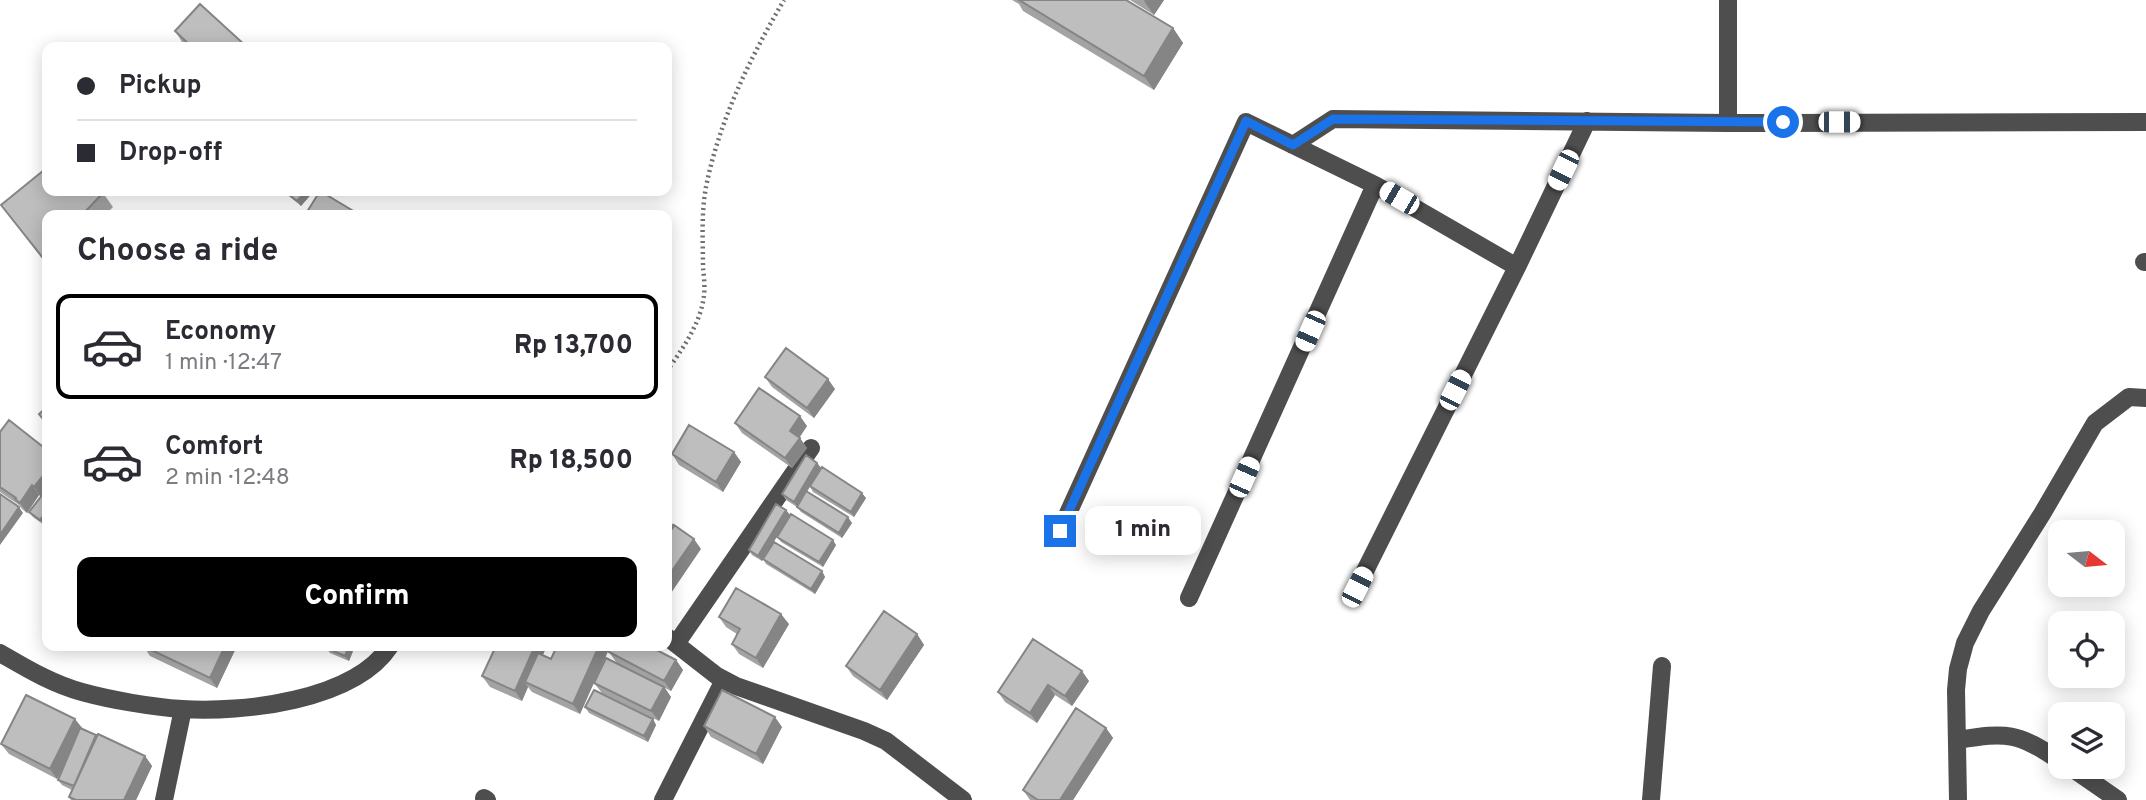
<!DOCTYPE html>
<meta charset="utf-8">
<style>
:root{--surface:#fff;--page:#f2f2f3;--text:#2b2b33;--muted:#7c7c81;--line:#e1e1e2;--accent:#000}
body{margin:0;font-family:Overpass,sans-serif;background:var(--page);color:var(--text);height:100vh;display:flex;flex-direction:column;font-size:26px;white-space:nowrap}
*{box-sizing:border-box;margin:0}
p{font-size:23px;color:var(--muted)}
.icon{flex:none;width:38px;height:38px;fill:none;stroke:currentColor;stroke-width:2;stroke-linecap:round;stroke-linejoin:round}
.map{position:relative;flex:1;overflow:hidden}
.drawer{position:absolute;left:42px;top:210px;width:630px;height:441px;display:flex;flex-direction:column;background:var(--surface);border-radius:14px;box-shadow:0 4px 18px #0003}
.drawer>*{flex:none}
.top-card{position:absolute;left:42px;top:42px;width:630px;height:154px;border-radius:14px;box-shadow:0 4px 18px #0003;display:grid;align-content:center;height:154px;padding:0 35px;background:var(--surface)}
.needle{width:46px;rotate:106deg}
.buttons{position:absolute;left:2048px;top:520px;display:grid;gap:14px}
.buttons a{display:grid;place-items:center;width:77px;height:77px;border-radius:14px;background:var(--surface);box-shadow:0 4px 18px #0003;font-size:35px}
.end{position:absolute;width:32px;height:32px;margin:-16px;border:9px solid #1a73e8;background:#fff;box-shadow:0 0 0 4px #fff}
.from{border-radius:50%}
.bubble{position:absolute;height:49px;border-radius:14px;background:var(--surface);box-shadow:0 4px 18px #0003;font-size:23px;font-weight:800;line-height:49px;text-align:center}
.car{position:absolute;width:21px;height:42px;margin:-21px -10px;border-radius:9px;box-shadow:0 0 5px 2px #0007;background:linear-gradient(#fff 24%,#345 0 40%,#fff 0 76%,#345 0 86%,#fff 0)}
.top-card b{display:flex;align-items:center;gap:24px;height:66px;font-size:26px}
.top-card b+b{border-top:2px solid var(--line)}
.top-card i{width:18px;height:18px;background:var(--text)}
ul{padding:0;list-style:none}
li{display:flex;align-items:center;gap:21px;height:105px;margin:0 14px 10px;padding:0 21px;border:4px solid transparent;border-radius:14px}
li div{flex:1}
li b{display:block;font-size:26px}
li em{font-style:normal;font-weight:800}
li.selected{border-color:var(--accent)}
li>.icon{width:63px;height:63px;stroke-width:1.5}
h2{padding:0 35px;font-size:32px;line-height:84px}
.action{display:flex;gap:14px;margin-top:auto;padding:14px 35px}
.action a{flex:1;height:80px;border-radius:14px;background:var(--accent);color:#fff;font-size:28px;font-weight:800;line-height:80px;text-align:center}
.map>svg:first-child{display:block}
</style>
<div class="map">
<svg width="2146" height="800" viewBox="0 0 2146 800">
<rect width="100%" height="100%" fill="#fff"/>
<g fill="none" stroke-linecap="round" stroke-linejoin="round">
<path stroke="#707070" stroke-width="4.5" stroke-dasharray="2 3.5" stroke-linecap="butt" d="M667 371C683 348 701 323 704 295 705 286 704 276 703 268 703 241 701 214 706 187 719 121 750 58 784 0"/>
<path stroke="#4e4e4e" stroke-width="18" d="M1728 123 2146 122
M1293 145 1333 119 1728 123V0
M1375 185 1517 267 1587 121
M2144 262H2146
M1060 531 1246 122 1375 185 1189 598
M1357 587 1517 267
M667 637 717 676 736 686 864 731 886 741 963 800
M676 644 811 448
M0 653C26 668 52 684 82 692 111 700 152 707 182 709 242 713 354 701 390 646
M1958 740C2007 732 2017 732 2060 761
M2069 766 2118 800
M484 798 487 800
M164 800 183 709
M663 800 724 680
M1651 800 1662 666
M1958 800 1956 690 1958 669 1965 643 1981 611 2042 514 2095 423 2129 397 2146 398"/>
</g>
<path fill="#a3a3a3" d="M1012 0H1126L1173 28 1183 43 1154 90 1023 11 1019 4Z
M1130 0H1164L1154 15Z
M175 31 247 47H188L182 42Z
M47 191 103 193 113 207 105 215H47V265L1 205Z
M283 191H314L301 206Z
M765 377 835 389 814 418 772 387Z
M735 423 807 426 799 438 807 448 792 468 742 433Z
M0 432 47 450 44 525 33 517 29 512 41 497 39 495 27 513 22 509 19 505 0 492Z
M734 452 741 462 723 492 679 465 672 454Z
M817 463 821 468 866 498 854 517 813 492 810 487 807 492 852 523 842 538 801 512 797 507 786 500 782 494Z
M786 510 790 515 836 545 823 567 781 542 777 537 778 534 774 542 822 571 825 577 815 594 766 564 763 559 762 561 752 555 749 550Z
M719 617 789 624 763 668 739 654 732 644 737 634 726 627Z
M917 634 924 645 887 700 853 676 846 666Z
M132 646H237L217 688 150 656 144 647 143 650Z
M327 646H355L349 661 330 653 326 648Z
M496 646H542L545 650 543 655 551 659 609 649 580 714 532 692 528 687 522 701 490 687 482 676Z
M609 652 676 660 683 670 671 691 665 688 671 697 659 721 602 693 594 683 616 662Z
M1089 681 1072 706 1055 695 1037 723 1005 702 998 692Z
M585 707 653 719 656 725 648 742 589 713Z
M704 726 782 727 763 764 711 737Z
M82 728 98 736 145 756 152 766 136 800H71L69 797 72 790 62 785 58 780 63 767 57 779 9 754 1 744Z
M1106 728 1113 738 1073 800H1030L1023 790Z"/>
<path fill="#858585" d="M1145 0H1164L1154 15 1144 1Z
M1173 28 1183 43 1154 90 1144 76Z
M306 191H314L301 206 297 201Z
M828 379 835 389 814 418 807 408Z
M800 416 807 426 797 441 790 431Z
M800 438 807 448 792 468 785 458Z
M734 452 741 462 723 492 716 482Z
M817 463 821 468 797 507 794 502Z
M47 471V490L41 497 34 487Z
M32 485 39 495 27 513 20 503Z
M862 493 866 498 854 517 851 512Z
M19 507 23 513 0 545V535Z
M786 510 790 515 762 561 758 556Z
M47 511V521L44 525 40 520Z
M848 517 852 523 842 538 839 533Z
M694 539 701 549 667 599V578Z
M833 540 836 545 823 567 819 562Z
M822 571 825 577 815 594 811 589Z
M781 614 789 624 763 668 756 658Z
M917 634 924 645 887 700 880 690Z
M225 646H237L217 688 210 678Z
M349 646H355L349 661 345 656Z
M535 646H542L545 650 530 684 525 682 528 687 522 701 515 691Z
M599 646H607L609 649 580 714 573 704Z
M676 660 683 670 671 691 664 681Z
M1082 671 1089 681 1072 706 1065 696Z
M1048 685 1055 695 1037 723 1030 713Z
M664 687 671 697 659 721 651 711Z
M775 717 782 727 763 764 756 754Z
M75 719 83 729 57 779 50 769Z
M653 719 656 725 648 742 644 736Z
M1106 728 1113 738 1073 800H1060Z
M145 756 152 766 136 800H124Z"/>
<path fill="#bebebe" stroke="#858585" stroke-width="2" d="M1019 0H1126L1173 28 1144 76Z
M200 4 247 47H192L175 31Z
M44 170 47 173V191H101L103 193 82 215H47V263L1 205Z
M284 191H306L297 201Z
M320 191 360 215H305Z
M786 348 828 379 807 408 765 377Z
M759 388 800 416 790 431 800 438 785 458 735 423Z
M47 407V424L39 414Z
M9 420 47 450V471L34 487 32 485 20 503 15 499 16 498 0 487V432Z
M689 425 734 452 716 482 672 454Z
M806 455 817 463 794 502 782 494Z
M822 467 862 493 851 512 810 486Z
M47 489V511L40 520 29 512Z
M806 491 848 517 839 533 797 507Z
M0 494 19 507 0 535Z
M776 504 786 510 758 556 749 550Z
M791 514 833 540 819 562 777 537Z
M667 521 674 526 667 536Z
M674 525 694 539 667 578V536Z
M774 542 822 571 811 589 763 559Z
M736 588 781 614 756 658 732 644 740 629 719 617Z
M884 611 917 634 880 690 846 666Z
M1033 639 1082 671 1065 696 1048 685 1030 713 998 692Z
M143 646H225L210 678Z
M327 646H349L345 656 326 648Z
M496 646H535L515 691 482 676Z
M557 646H599L573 704 525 682 538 653 551 659Z
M612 646H649L676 660 664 681 609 652Z
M606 658 664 687 651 711 594 683Z
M594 690 653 719 644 736 585 707Z
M722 690 775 717 756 754 704 726Z
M26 695 75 719 50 769 1 744Z
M1076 708 1106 728 1060 800H1038L1023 790Z
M80 728 96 735 74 786 58 780Z
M98 734 145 756 124 800H76L69 797Z"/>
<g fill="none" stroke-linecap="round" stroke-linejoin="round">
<path stroke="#1a73e8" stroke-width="9" d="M1060 531 1246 121 1293 145 1333 119 1783 122"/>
</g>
</svg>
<div class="buttons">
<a><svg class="needle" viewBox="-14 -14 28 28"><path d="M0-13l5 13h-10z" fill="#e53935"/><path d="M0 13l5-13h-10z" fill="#7c7c81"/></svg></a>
<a><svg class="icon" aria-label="locate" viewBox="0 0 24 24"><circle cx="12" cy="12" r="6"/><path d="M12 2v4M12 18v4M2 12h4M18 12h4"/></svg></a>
<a><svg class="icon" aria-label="layers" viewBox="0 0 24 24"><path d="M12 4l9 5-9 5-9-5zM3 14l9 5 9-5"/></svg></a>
</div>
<i class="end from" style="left:1783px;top:122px"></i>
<i class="end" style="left:1060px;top:531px"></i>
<div class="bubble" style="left:1085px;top:506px;width:116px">1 min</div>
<i class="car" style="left:1839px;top:122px;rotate:90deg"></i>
<i class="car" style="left:1563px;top:170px;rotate:206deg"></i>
<i class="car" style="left:1399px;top:198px;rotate:300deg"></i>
<i class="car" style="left:1310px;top:331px;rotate:204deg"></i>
<i class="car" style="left:1455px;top:390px;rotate:27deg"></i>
<i class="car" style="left:1244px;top:477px;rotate:24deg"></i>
<i class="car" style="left:1357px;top:587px;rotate:27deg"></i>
<div class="top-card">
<b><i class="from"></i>Pickup</b>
<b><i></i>Drop-off</b>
</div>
<section class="drawer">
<h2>Choose a ride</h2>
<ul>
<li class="selected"><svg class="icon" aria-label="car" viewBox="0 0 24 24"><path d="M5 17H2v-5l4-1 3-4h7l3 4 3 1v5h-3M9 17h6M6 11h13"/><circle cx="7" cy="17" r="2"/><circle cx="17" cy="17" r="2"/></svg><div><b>Economy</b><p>1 min · 12:47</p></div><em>Rp 13,700</em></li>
<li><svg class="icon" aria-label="car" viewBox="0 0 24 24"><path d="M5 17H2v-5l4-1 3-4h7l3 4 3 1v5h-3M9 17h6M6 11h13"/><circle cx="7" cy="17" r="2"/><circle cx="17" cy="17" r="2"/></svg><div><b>Comfort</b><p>2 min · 12:48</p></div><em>Rp 18,500</em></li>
</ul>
<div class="action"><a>Confirm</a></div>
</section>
</div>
